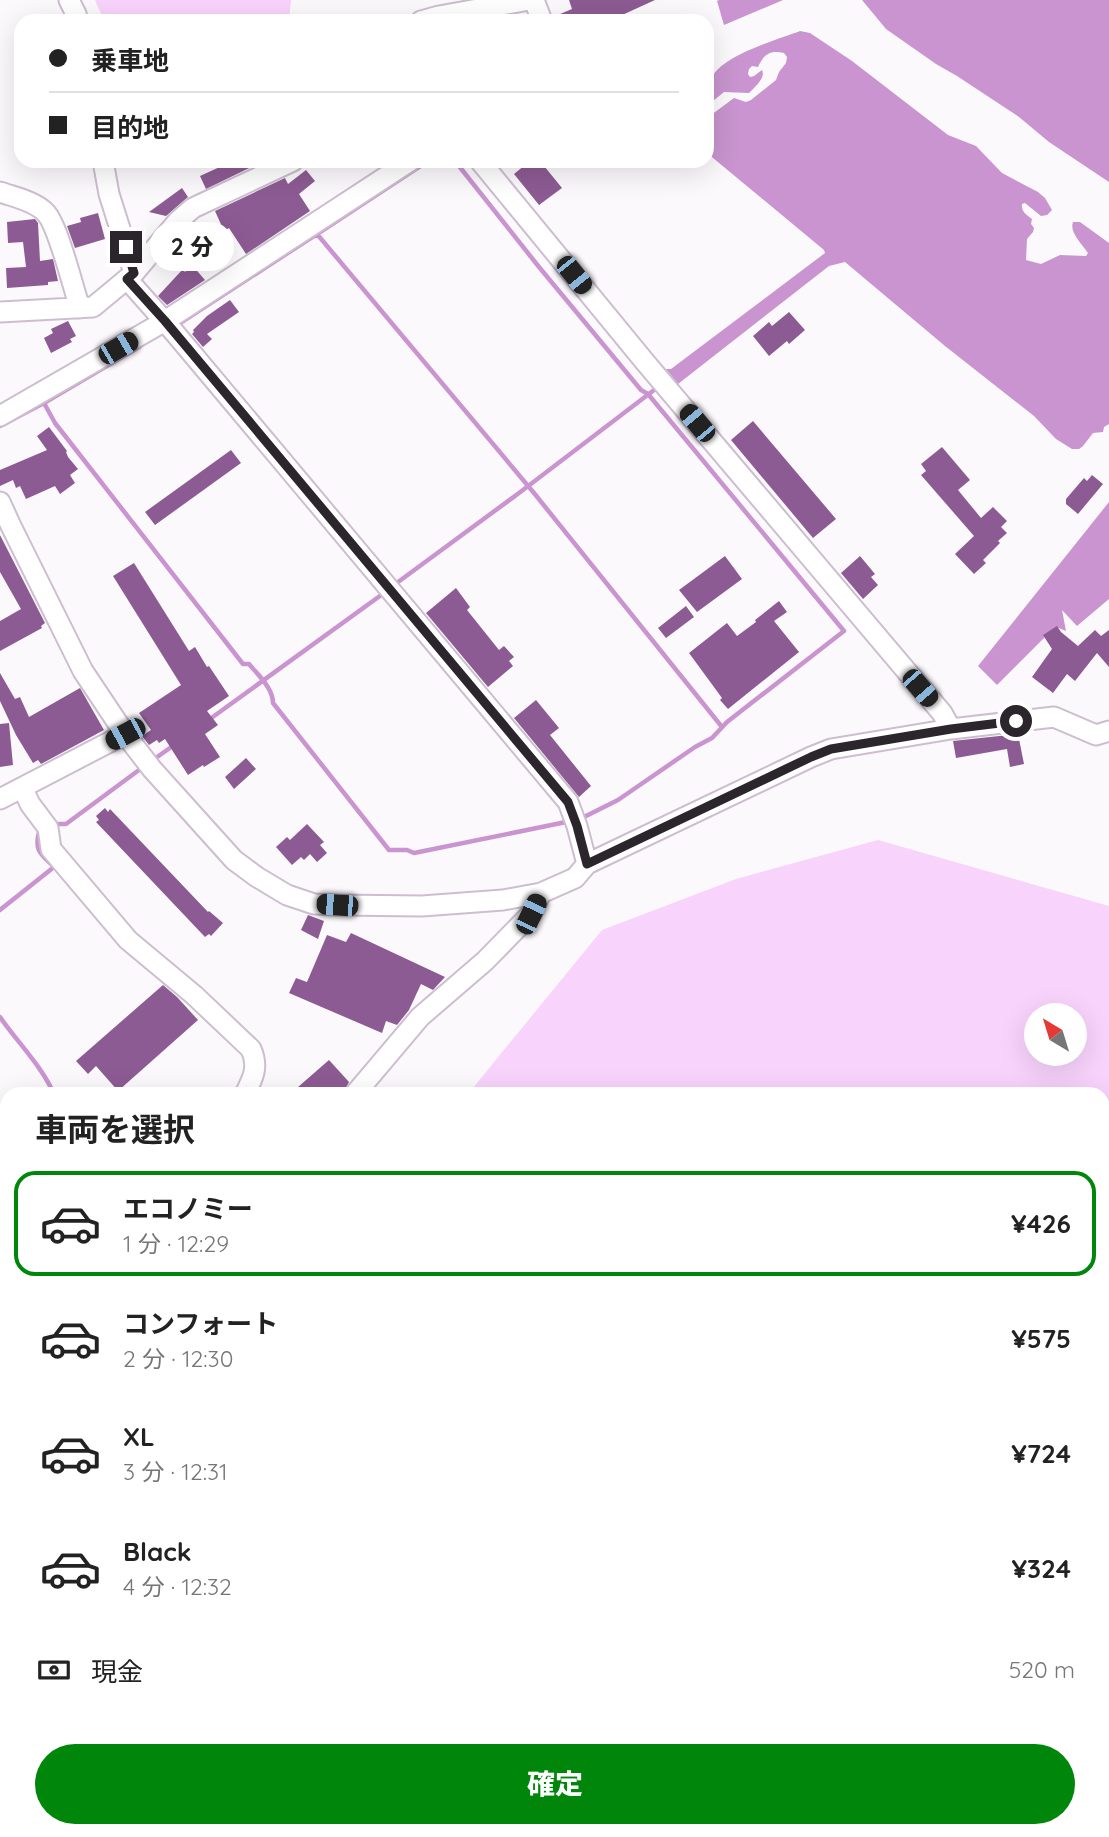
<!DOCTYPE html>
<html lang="ja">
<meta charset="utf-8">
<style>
:root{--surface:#fff;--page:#f6f6f6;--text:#222;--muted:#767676;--line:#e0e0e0;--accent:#00860a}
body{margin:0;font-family:Quicksand,"Noto Sans JP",sans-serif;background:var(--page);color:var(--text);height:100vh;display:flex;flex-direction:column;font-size:26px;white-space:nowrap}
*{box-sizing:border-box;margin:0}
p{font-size:23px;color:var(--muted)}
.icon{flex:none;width:38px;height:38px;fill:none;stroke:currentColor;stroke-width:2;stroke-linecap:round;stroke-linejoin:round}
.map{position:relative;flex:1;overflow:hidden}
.drawer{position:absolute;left:0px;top:1087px;width:1110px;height:751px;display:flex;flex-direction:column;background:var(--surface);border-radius:21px 21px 0 0;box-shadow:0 7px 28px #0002}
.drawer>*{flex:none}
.hud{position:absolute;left:14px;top:14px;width:700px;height:154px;border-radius:21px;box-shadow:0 7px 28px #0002;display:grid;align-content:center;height:154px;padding:0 35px;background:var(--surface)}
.needle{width:46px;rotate:322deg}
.buttons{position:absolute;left:1024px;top:1003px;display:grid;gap:14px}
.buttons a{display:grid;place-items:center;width:63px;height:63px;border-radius:50%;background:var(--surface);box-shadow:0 7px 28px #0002;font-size:35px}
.end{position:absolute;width:32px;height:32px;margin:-16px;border:9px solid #2b252c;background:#fff;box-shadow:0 0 0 4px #fff}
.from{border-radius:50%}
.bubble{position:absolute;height:49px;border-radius:24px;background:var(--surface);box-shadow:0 7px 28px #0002;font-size:23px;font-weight:800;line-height:49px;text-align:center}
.car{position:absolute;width:21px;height:42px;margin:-21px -10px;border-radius:9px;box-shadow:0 0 5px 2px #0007;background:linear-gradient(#222 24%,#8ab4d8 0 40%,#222 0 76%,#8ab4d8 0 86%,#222 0)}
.hud b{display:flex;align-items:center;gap:24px;height:66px;font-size:26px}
.hud b+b{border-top:2px solid var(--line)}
.hud i{width:18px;height:18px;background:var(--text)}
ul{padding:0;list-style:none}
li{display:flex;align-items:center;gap:21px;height:105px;margin:0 14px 10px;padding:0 21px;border:4px solid transparent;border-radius:21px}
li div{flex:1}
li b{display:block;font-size:26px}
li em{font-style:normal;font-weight:800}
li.on{border-color:var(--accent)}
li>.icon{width:63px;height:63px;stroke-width:1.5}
h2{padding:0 35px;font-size:32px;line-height:84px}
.pay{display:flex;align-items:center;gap:18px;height:77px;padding:0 35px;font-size:26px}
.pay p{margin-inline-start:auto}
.primary-button{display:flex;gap:14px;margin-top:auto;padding:14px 35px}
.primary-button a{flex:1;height:80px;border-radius:42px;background:var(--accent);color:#fff;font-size:28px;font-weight:800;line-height:80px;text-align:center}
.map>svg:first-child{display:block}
</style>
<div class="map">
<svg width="1109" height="1837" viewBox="0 0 1109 1837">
<rect width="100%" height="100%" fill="#fcf9fd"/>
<path fill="#f8d3fc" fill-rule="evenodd" d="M95 0H291L289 21H104Z
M878 840 1109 906V1837H208L210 1830H1102V1094H468L602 930 736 879ZM1074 1015V1054H1036V1015Z
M0 1176 7 1183V1304L0 1318Z"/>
<path fill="#c994cf" d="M719 0H783L724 25 717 1Z
M862 0H1109V182L1049 142 1019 117 957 76 936 64 886 29Z
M800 31 810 33 852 61 948 135 976 146 1002 173 1038 192 1045 198 1052 210 1047 215 1041 216 1025 203 1022 204C1021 212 1027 215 1032 219L1031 224 1034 228 1033 232 1027 239 1026 260 1041 264 1060 255 1086 256 1088 253C1082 244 1069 232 1073 222H1080L1109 243V424L1104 427 1103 432 1093 433 1083 446 1079 449H1072L1056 439 1034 416 945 346 845 262 829 266 678 384 666 369H671L825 253 824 250 707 153V118L734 98 746 102 751 100 776 80 779 72 786 63 787 57 784 53C770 50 764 54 758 67L752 66 749 69 748 74 750 77 754 76 762 70C766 78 755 87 749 93L724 92 707 106V80L711 79C721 55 777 40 800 31Z
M1109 502V599L1077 626 1062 610 1066 631 1059 628 1050 632 997 685 978 666Z"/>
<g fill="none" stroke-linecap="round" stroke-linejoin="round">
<path stroke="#c994cf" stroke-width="4.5" d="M455 161 539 267 641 390 648 394 844 631 727 722 712 738 695 747 618 800 580 819
M317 234 428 161
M177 325 317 234 534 493 722 727
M44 403 55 423 243 664H249C258 675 273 688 273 703L389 850H407L414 853 571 821
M0 426 44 403 139 347
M394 585 519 493 658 387
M210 719 384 593
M153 760 174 745
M55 824H66L139 770
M0 910 54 867C41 854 34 851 39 832L42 830
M0 1017C18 1043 41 1065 54 1094
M0 1361H7
M6 1440 7 1421
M54 1837 60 1830"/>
</g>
<path fill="#8d5b93" d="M569 0H655L609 21H554L553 17 572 9Z
M233 161H264L206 189 200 176Z
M530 161H540L562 188 539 205 514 174Z
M306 170 315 181 299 194 310 211 246 254 229 228 224 231 215 211 285 178 288 184Z
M182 188 188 197 166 216 149 212Z
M98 213 105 239 75 248 67 226 81 222 80 218Z
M35 219 38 223 40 261 53 259 58 281 48 282V285L7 288 6 268 26 267 23 242 8 243 7 222Z
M192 265 205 280 167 305 158 296 183 269 185 272Z
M230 300 239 312 207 334 212 339 203 347 192 334 194 332 193 330 207 316Z
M789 312 805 330 789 344 787 341 769 356 753 336 769 322 772 326Z
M68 321 76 336 70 339 72 342 51 353 44 338 53 333 51 329Z
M753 421 836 519 813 538 731 440Z
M49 427 67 451 66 452 68 457 78 469 70 475 75 483 60 494 55 486 26 499 20 486 16 488 13 480 0 486V470L47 450 37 436Z
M942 447 970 480 958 490 981 518 993 507 1007 521 1001 527 1007 533 998 541 1000 543 983 560 986 563 974 574 955 554 974 536 921 475 926 471 921 464Z
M231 450 241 463 155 525 145 512Z
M1092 475 1103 484 1078 514 1066 504V499L1084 478 1087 481Z
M0 535 45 623 41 626 42 628 0 651V621L21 609 0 572Z
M725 556 742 579 697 612 679 590Z
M860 556 875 574 871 577 878 585 863 599 841 573Z
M134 563 189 651 195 647 207 667 209 666 229 696 207 711 218 725 205 734 220 757 204 767 203 765 188 775 165 739 159 743 157 740 149 745 142 736 151 730 139 713 181 685 113 576Z
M456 588 470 607 467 610 499 650 504 646 514 657 509 661 513 666 488 687 426 613Z
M779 601 787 612 774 621 799 652 728 709 720 700 722 698 689 653 727 623 737 636 756 622 755 620Z
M686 606 694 617 666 638 658 628Z
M1057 626 1061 632 1078 646 1095 630 1101 636 1109 630V667L1097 653 1075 681 1067 674 1053 693 1032 677 1052 649 1043 635Z
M0 673 15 699 20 697 29 717 80 688 104 730 41 764 38 760 33 763 16 735 0 701Z
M536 700 559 728 550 735 591 786 579 797 514 718Z
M9 723 13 765 0 767V724Z
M1018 734 1024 764 1010 767 1007 749 956 758 953 741Z
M246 758 256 769 234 789 225 777Z
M105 808 108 812 110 809 208 912 209 911 223 923 211 936 209 934 205 937 96 822 99 820 96 816Z
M307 824 324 842 320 845 327 853 317 862 310 854 304 860 301 857 292 865 276 847 287 837 290 840Z
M308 915 324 921 318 939 301 930Z
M351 933 445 977 433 990 421 984 409 1010 397 1025 386 1021 382 1033 289 993 296 978 307 982 327 935 346 942Z
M163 985 177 997 198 1020 118 1091 96 1066 88 1074 76 1061Z
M329 1060 349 1082 343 1094H290Z"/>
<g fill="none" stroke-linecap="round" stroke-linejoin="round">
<defs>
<path id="minor" d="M69 0 76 14 78 21
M534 0 542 21
M421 21 439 16 529 0
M103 161 109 194 134 273
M480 161 645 362 942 713 951 729
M0 192C14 197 34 201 45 212 58 224 73 288 80 308
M127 279 174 332 568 802 577 826 587 864
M0 312 93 307 134 273 178 221 193 208 293 161
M0 416 165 321 410 161
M0 502 11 526 83 671 125 734 152 769 234 860 257 877 287 895 314 904 337 905 422 906 503 900 541 893 575 878 587 864 811 757 831 749 951 729 1054 717 1096 735 1109 731
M23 789 30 804 48 828 51 849 128 940 194 995 251 1049C259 1067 253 1078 245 1094
M0 799 125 734
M355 1094 420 1017 485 961 531 914 541 893
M105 1837 106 1830"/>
</defs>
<use href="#minor" stroke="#cdbecf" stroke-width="23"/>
<use href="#minor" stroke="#fff" stroke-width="19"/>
</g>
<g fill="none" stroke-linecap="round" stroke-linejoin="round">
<path stroke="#2b252c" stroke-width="9" d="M126 247 134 273 127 279 165 321 568 802 577 826 587 864 811 757 831 749 951 729 1016 721"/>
</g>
</svg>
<div class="buttons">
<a><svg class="needle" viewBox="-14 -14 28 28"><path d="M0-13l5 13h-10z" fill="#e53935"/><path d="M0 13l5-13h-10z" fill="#767676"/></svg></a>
</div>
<i class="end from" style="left:1016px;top:721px"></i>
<i class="end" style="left:126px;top:247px"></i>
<div class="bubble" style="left:150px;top:222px;width:84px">2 分</div>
<i class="car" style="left:574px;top:275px;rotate:141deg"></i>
<i class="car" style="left:118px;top:348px;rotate:60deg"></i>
<i class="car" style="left:697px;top:423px;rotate:320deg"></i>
<i class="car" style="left:920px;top:688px;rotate:139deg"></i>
<i class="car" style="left:125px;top:734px;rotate:242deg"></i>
<i class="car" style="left:337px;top:905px;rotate:274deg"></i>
<i class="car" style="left:531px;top:914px;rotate:25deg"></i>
<div class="hud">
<b><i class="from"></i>乗車地</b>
<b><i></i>目的地</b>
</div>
<section class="drawer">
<h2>車両を選択</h2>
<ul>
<li class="on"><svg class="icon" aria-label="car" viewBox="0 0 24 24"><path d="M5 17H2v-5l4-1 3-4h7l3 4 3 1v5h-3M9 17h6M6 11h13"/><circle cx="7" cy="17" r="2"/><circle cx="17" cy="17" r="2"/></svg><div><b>エコノミー</b><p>1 分 · 12:29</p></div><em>¥426</em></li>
<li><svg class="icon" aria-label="car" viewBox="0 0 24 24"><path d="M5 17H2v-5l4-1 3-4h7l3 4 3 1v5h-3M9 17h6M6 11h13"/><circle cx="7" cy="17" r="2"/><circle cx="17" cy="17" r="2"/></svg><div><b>コンフォート</b><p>2 分 · 12:30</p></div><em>¥575</em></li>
<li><svg class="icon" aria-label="car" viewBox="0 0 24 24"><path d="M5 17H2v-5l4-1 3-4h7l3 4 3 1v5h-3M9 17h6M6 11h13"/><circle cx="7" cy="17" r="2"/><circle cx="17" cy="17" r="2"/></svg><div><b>XL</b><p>3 分 · 12:31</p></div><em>¥724</em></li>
<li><svg class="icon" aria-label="car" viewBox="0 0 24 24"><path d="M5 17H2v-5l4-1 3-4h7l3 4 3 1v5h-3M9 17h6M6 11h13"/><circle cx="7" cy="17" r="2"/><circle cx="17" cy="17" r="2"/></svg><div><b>Black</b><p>4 分 · 12:32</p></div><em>¥324</em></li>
</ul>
<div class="pay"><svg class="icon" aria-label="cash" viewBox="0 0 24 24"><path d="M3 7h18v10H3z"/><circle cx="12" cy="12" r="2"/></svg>現金<p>520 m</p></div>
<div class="primary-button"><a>確定</a></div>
</section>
</div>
